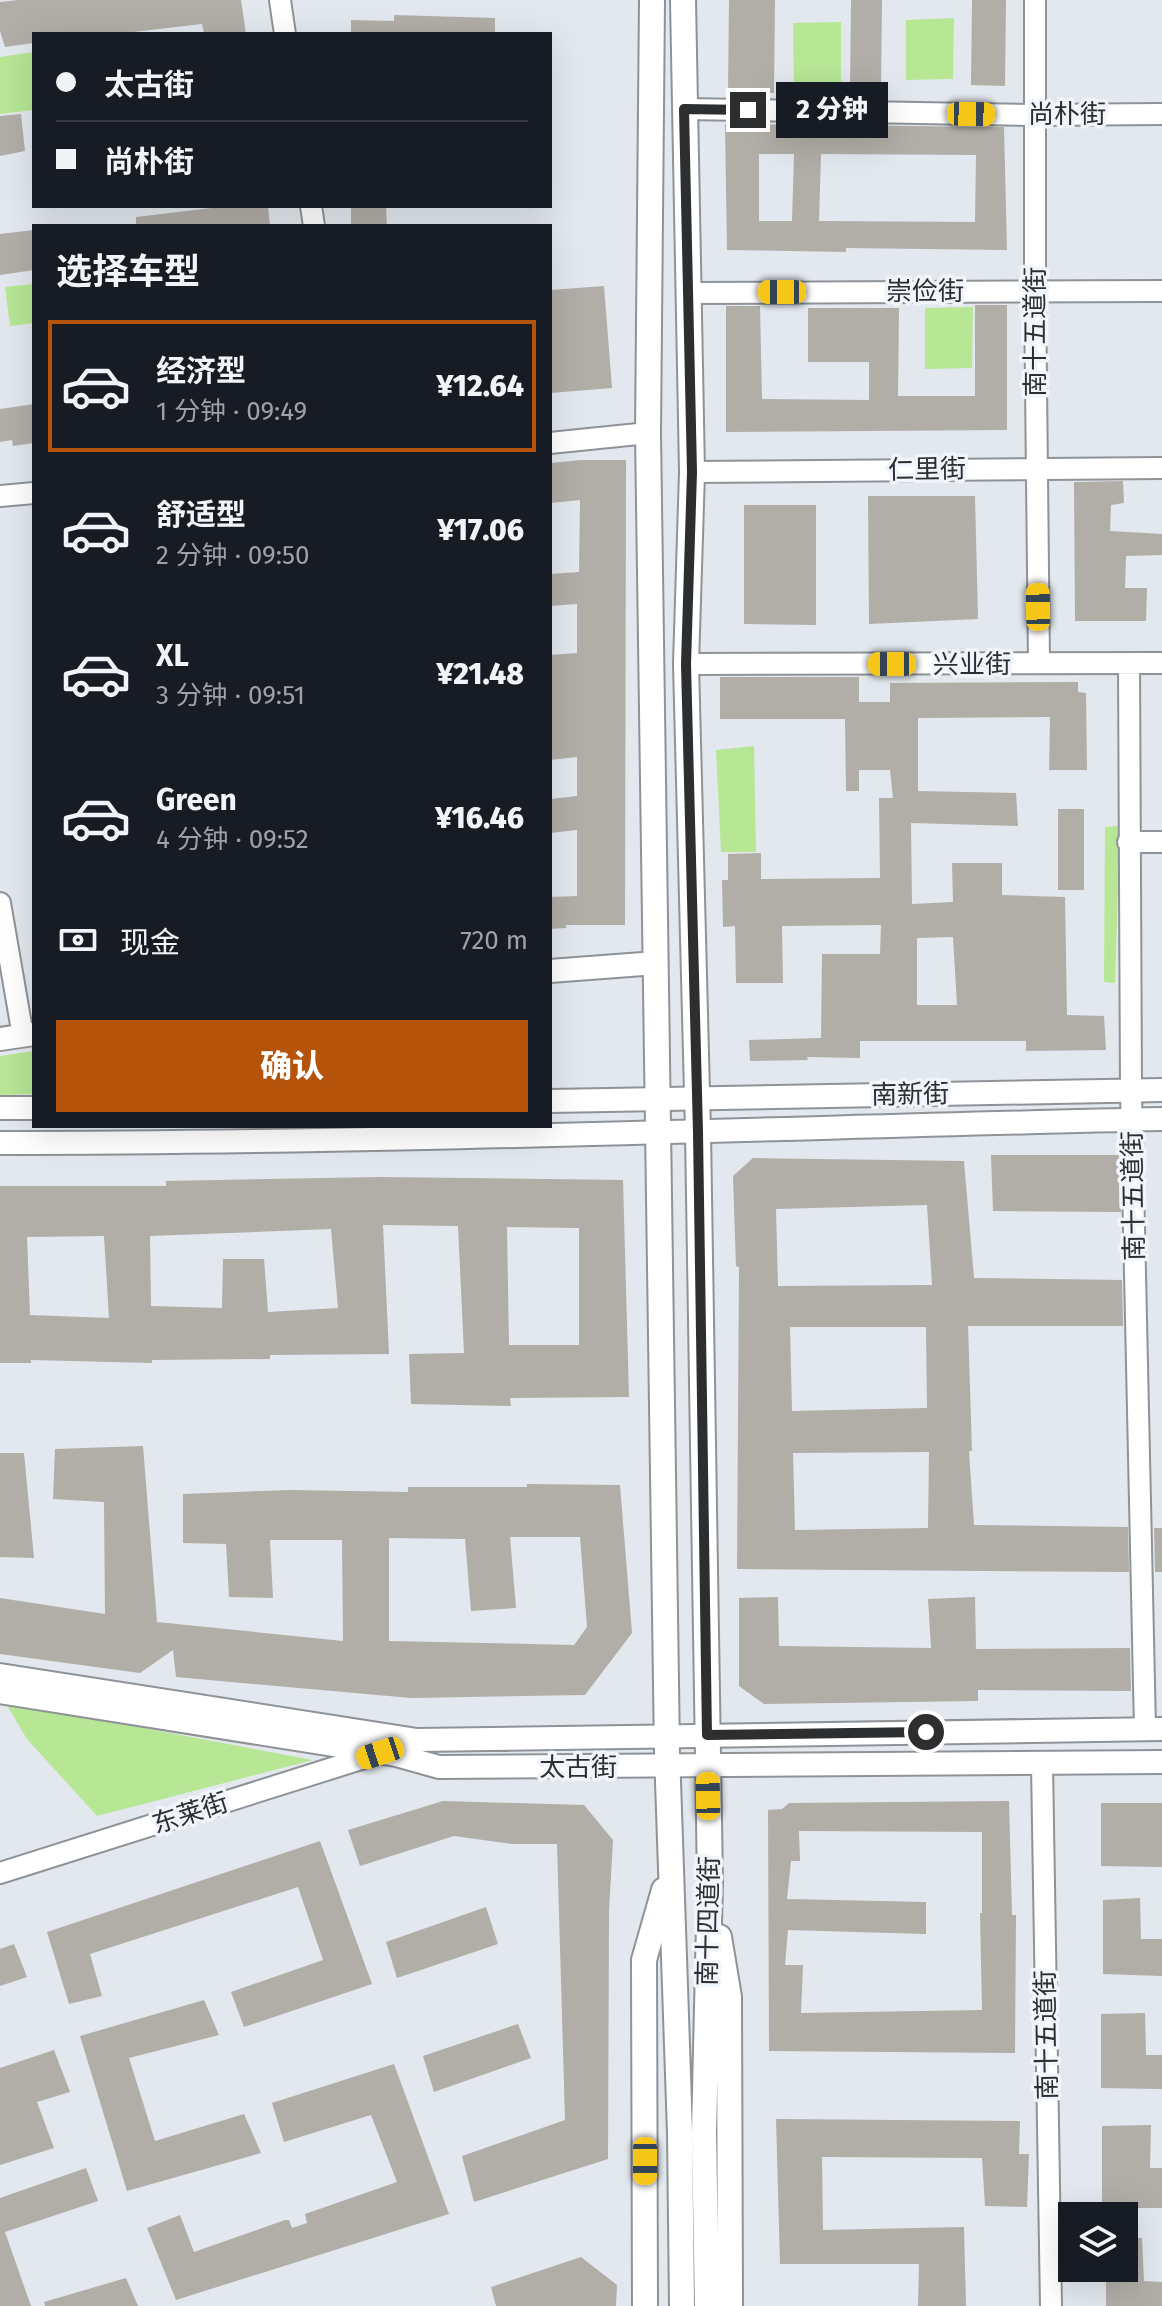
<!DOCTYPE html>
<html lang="zh">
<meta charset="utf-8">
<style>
:root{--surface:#171b24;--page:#20242c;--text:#f1f3f6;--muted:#9ea1a6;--line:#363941;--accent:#b45309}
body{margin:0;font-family:"Fira Sans","Noto Sans SC",sans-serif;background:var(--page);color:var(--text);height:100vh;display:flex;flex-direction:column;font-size:30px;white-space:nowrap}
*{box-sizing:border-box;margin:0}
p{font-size:26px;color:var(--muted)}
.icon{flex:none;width:44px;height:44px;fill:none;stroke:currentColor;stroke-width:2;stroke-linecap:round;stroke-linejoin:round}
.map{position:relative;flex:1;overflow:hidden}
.side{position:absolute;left:32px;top:224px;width:520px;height:904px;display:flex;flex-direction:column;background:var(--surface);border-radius:0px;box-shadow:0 8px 32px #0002}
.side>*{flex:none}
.hud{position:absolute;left:32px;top:32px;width:520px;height:176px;border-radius:0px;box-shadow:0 8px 32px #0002;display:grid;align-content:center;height:176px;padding:0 24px;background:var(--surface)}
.buttons{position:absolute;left:1058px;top:2202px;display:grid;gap:16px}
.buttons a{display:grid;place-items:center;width:80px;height:80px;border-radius:0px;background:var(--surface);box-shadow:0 8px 32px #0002;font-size:40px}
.end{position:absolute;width:36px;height:36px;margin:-18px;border:10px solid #2c2e30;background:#fff;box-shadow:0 0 0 4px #fff}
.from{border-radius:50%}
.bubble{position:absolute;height:56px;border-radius:0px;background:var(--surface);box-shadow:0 8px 32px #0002;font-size:26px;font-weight:800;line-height:56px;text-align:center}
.car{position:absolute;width:24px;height:48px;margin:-24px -12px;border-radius:10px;box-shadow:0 0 6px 2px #0007;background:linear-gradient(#f5c518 24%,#345 0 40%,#f5c518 0 76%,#345 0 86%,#f5c518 0)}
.hud b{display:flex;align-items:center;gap:28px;height:76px;font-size:30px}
.hud b+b{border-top:2px solid var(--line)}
.hud i{width:20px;height:20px;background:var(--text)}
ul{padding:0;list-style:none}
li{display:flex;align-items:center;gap:24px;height:132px;margin:0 16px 12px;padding:0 8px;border:4px solid transparent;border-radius:0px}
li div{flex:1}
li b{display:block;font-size:30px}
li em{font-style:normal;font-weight:800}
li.selected{border-color:var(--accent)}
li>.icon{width:72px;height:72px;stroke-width:1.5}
h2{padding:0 24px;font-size:36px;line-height:96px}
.pay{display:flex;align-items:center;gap:20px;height:88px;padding:0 24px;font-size:30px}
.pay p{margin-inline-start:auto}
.cta{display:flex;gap:16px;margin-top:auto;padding:16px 24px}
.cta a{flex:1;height:92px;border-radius:0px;background:var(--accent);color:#fff;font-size:32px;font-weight:800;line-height:92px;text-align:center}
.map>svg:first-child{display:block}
</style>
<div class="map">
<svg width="1162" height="2306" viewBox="0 0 1162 2306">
<rect width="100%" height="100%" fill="#e2e8ed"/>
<path fill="#b7e695" d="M954 18 953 79 906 80V20Z
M841 22V83H794L793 23Z
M34 52V110L0 114V57Z
M34 284V323L10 326 5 287Z
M973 307 972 368 925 369V308Z
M754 746 756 852H721L716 750Z
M1120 826 1115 983 1104 982 1105 827Z
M34 1051V1094L0 1095V1056Z
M5 1702 313 1760 97 1816 27 1739Z"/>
<path fill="#b1ada7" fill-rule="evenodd" d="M19 0H241L246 34H204L202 24 116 34H34V43L5 47 0 31V2Z
M729 0H775L774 93 728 92Z
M851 0H882L881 88H850Z
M972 0H1006L1005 86 971 85Z
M394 15 495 18V34H351V20L394 21Z
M21 114 25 151 0 156V116Z
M725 124 1004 127 1007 250 846 248V252L727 250ZM759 154H794L792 221H759ZM821 154 976 155 975 222 819 221Z
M228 206H268L270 226H136V217Z
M351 206H386L387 226H351Z
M34 230V270L0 275V234Z
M604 286 612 388 550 393V290Z
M975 305H1007V430L726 432V306H760L762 399 869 400V362H808V308H899L898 396H975Z
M34 404V443L13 446 12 440 0 442V409Z
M581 460H626L625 925H566V928L550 929V897L577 896V830L550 833V799L577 796V757L550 760V655L577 653V604L550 606V574L579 572 580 500 550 503V463Z
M1123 481 1124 503 1111 505 1110 531 1162 534V555L1126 556 1125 588H1147L1146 621H1075L1074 482Z
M868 496H975L978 619 869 624Z
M744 505H816V625L744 624Z
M720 677H859V702H890V683L1078 682V692L1086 693 1087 770H1049L1050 717 918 718V791L1016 793 1018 826 911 823 912 904 953 902 952 863H1002V895L1065 897 1067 1015 1104 1016 1106 1050 1026 1051V1041H860V1058L807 1057 808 1060 750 1061 749 1040 821 1038 822 954H880L881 925 782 926 783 983H736L735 926 723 927 722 880H728V854L761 853V879L880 878 879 798H893L890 770H859V791H846L845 719H720ZM953 937 957 1005H917V938Z
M1058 809H1084V890H1058Z
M991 1155H1119L1121 1212 993 1211Z
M753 1158 964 1161 974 1278 1122 1280 1123 1326H968L972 1451H969L974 1525 1128 1527 1129 1572 737 1569 739 1267 736 1266 733 1176ZM927 1205 932 1285 778 1286 776 1209ZM790 1327H926L927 1408 792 1411ZM929 1452 928 1528 795 1530 793 1453Z
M380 1177 623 1180 629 1397 510 1398 511 1406 411 1404 409 1354 464 1353 458 1226 383 1225 389 1354 270 1355V1359L152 1360V1363L31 1360V1363H0V1186H166V1181ZM507 1227 579 1228V1345H509ZM331 1229 338 1308 268 1312 264 1259H223L222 1308 151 1306 150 1236ZM104 1236 109 1318 30 1315 27 1237Z
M143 1446 157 1622 343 1641 342 1540H270L273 1598 229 1597 226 1544 183 1543V1494L291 1490 408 1492V1487H527V1484L620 1485 632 1633 585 1695 411 1698 176 1677 173 1650 140 1673 0 1654V1598L105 1614 104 1502 53 1499 55 1449ZM510 1537H580L587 1627 574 1645 389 1641V1538L465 1539 471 1611 516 1608Z
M0 1453H24L34 1558 0 1557Z
M1154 1528H1162V1572H1155Z
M778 1597 779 1646 931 1648 928 1599 975 1597 976 1649 1130 1648 1131 1691 978 1690V1701L764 1704 739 1686V1598Z
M443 1801 584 1805 613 1840 609 1911 608 2159 474 2202 462 2156 565 2120 557 1844H511L454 1836 360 1866 348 1830Z
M1009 1801 1012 1915H1016L1015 2053 769 2051 768 1810 782 1809 789 1803ZM799 1831 982 1832V1913H980L982 2010 801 2013 803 1965H785L788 1930 926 1934V1902L787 1899 791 1861H800Z
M1101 1803H1162V1867L1101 1866Z
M320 1841 372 1984 244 2027 231 1992 323 1960 298 1887 90 1954 102 1996 69 2004 47 1932Z
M1140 1898 1141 1939H1162V1976L1103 1974V1900Z
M486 1907 498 1944 397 1978 386 1942Z
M14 1944 27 1977 0 1986V1949Z
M204 2000 219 2035 129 2058 155 2141 244 2114 261 2153 127 2191 80 2036Z
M1145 2013 1146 2055H1162V2089L1101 2088V2014Z
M518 2024 531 2058 434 2092 423 2056Z
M54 2050 70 2092 37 2102 54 2148 0 2165V2068Z
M394 2064 449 2214 176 2300 147 2228 180 2215 194 2252 285 2220H289L292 2228 307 2223 305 2214 397 2182 371 2115 284 2142 272 2103Z
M776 2119 1020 2121 1019 2154H1029L1027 2207 985 2206 982 2158 822 2157 823 2230 964 2227 966 2306H918L919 2264H780Z
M1151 2125 1150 2168H1162V2208H1102V2126Z
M86 2168 98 2201 5 2232 31 2306H0V2198Z
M1124 2238H1142L1144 2281 1162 2282V2306H1106V2268H1124Z
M581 2257 617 2285 616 2306H496L491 2287Z
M126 2278 138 2306H45L44 2302Z"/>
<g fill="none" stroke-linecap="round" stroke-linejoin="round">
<defs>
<path id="tertiary" d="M280 0 285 34
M1035 0V290L1039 663
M684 109 1034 115 1162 114
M311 206 314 226
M688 293 1162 291
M550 443 648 433
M692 472 1162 468
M0 496 34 493
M1129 663 1131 1091 1145 1729
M686 664 1162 663
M1128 842H1162
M0 903 23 1036
M1042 1764 1051 2306
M0 1873 380 1753"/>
<path id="secondary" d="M550 971 656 963
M0 1039 34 1034
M550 1101 1162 1090
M0 1108H34
M0 1143C387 1143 775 1128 1162 1119
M0 1675 417 1740 1162 1729
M0 1692 396 1755 439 1767 1162 1762"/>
<path id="primary" d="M652 0 648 433 667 1752 680 2133 682 2306
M683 0 692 472 686 664 698 1132 710 1882 704 2133 707 2306
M719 1937 729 1997 730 2306
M645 2306 644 1960 664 1890"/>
</defs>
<use href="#tertiary" stroke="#8e9398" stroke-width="24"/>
<use href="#secondary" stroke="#8e9398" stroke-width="26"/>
<use href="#primary" stroke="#8e9398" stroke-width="28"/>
<use href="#tertiary" stroke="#fff" stroke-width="20"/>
<use href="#secondary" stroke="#fff" stroke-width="22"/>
<use href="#primary" stroke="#fff" stroke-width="24"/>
</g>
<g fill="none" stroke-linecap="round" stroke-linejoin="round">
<path stroke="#2c2e30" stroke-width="10" d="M748 110 684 109 692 472 686 664 698 1132 707 1735 926 1732"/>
</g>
<g text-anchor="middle" stroke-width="7" stroke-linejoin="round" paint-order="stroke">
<g font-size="26" fill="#2c2e30" stroke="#f0f5fb">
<text x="1067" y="123">尚朴街</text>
<text x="925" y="300">崇俭街</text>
<text transform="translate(1035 332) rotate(-90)" y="9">南十五道街</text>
<text transform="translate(927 469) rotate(-1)" y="9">仁里街</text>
<text x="972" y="673">兴业街</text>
<text transform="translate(910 1094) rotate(-1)" y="9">南新街</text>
<text transform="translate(1133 1196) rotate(-91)" y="9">南十五道街</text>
<text x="578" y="1776">太古街</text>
<text transform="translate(190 1813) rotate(-18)" y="9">东莱街</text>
<text transform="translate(708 1921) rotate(-89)" y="9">南十四道街</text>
<text transform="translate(1046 2035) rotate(-91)" y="9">南十五道街</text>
</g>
</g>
</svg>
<div class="buttons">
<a><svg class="icon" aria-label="layers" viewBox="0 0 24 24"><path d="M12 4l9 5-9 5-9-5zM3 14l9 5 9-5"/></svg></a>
</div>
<i class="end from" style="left:926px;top:1732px"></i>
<i class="end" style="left:748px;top:110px"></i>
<div class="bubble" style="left:776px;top:82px;width:112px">2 分钟</div>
<i class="car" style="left:971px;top:114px;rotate:91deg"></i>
<i class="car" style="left:782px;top:292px;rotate:270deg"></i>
<i class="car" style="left:1038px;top:607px;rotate:359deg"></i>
<i class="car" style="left:892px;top:664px;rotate:270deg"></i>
<i class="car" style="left:380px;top:1753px;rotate:252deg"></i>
<i class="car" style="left:708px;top:1796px;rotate:359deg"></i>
<i class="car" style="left:645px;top:2161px;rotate:180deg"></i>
<div class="hud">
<b><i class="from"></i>太古街</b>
<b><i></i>尚朴街</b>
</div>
<section class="side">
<h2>选择车型</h2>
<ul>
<li class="selected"><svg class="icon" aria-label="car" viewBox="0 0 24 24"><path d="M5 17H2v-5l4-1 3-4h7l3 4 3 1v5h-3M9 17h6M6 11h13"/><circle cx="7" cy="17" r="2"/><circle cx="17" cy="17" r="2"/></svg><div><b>经济型</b><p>1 分钟 · 09:49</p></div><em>¥12.64</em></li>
<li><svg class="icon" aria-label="car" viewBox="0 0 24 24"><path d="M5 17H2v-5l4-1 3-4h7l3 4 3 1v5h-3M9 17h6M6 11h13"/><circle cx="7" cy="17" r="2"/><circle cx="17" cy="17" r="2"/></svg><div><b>舒适型</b><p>2 分钟 · 09:50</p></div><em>¥17.06</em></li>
<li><svg class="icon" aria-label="car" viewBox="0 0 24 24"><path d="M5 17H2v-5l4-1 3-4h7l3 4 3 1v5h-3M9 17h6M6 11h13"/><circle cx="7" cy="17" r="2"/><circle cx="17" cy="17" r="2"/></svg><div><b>XL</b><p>3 分钟 · 09:51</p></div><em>¥21.48</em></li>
<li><svg class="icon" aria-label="car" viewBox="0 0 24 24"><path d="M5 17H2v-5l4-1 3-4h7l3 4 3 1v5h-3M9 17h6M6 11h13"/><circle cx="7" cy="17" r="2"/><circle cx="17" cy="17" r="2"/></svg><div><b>Green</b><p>4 分钟 · 09:52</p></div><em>¥16.46</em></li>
</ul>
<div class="pay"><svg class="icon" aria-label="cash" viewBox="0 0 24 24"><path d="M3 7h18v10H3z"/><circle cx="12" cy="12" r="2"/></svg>现金<p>720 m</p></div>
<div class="cta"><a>确认</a></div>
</section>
</div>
